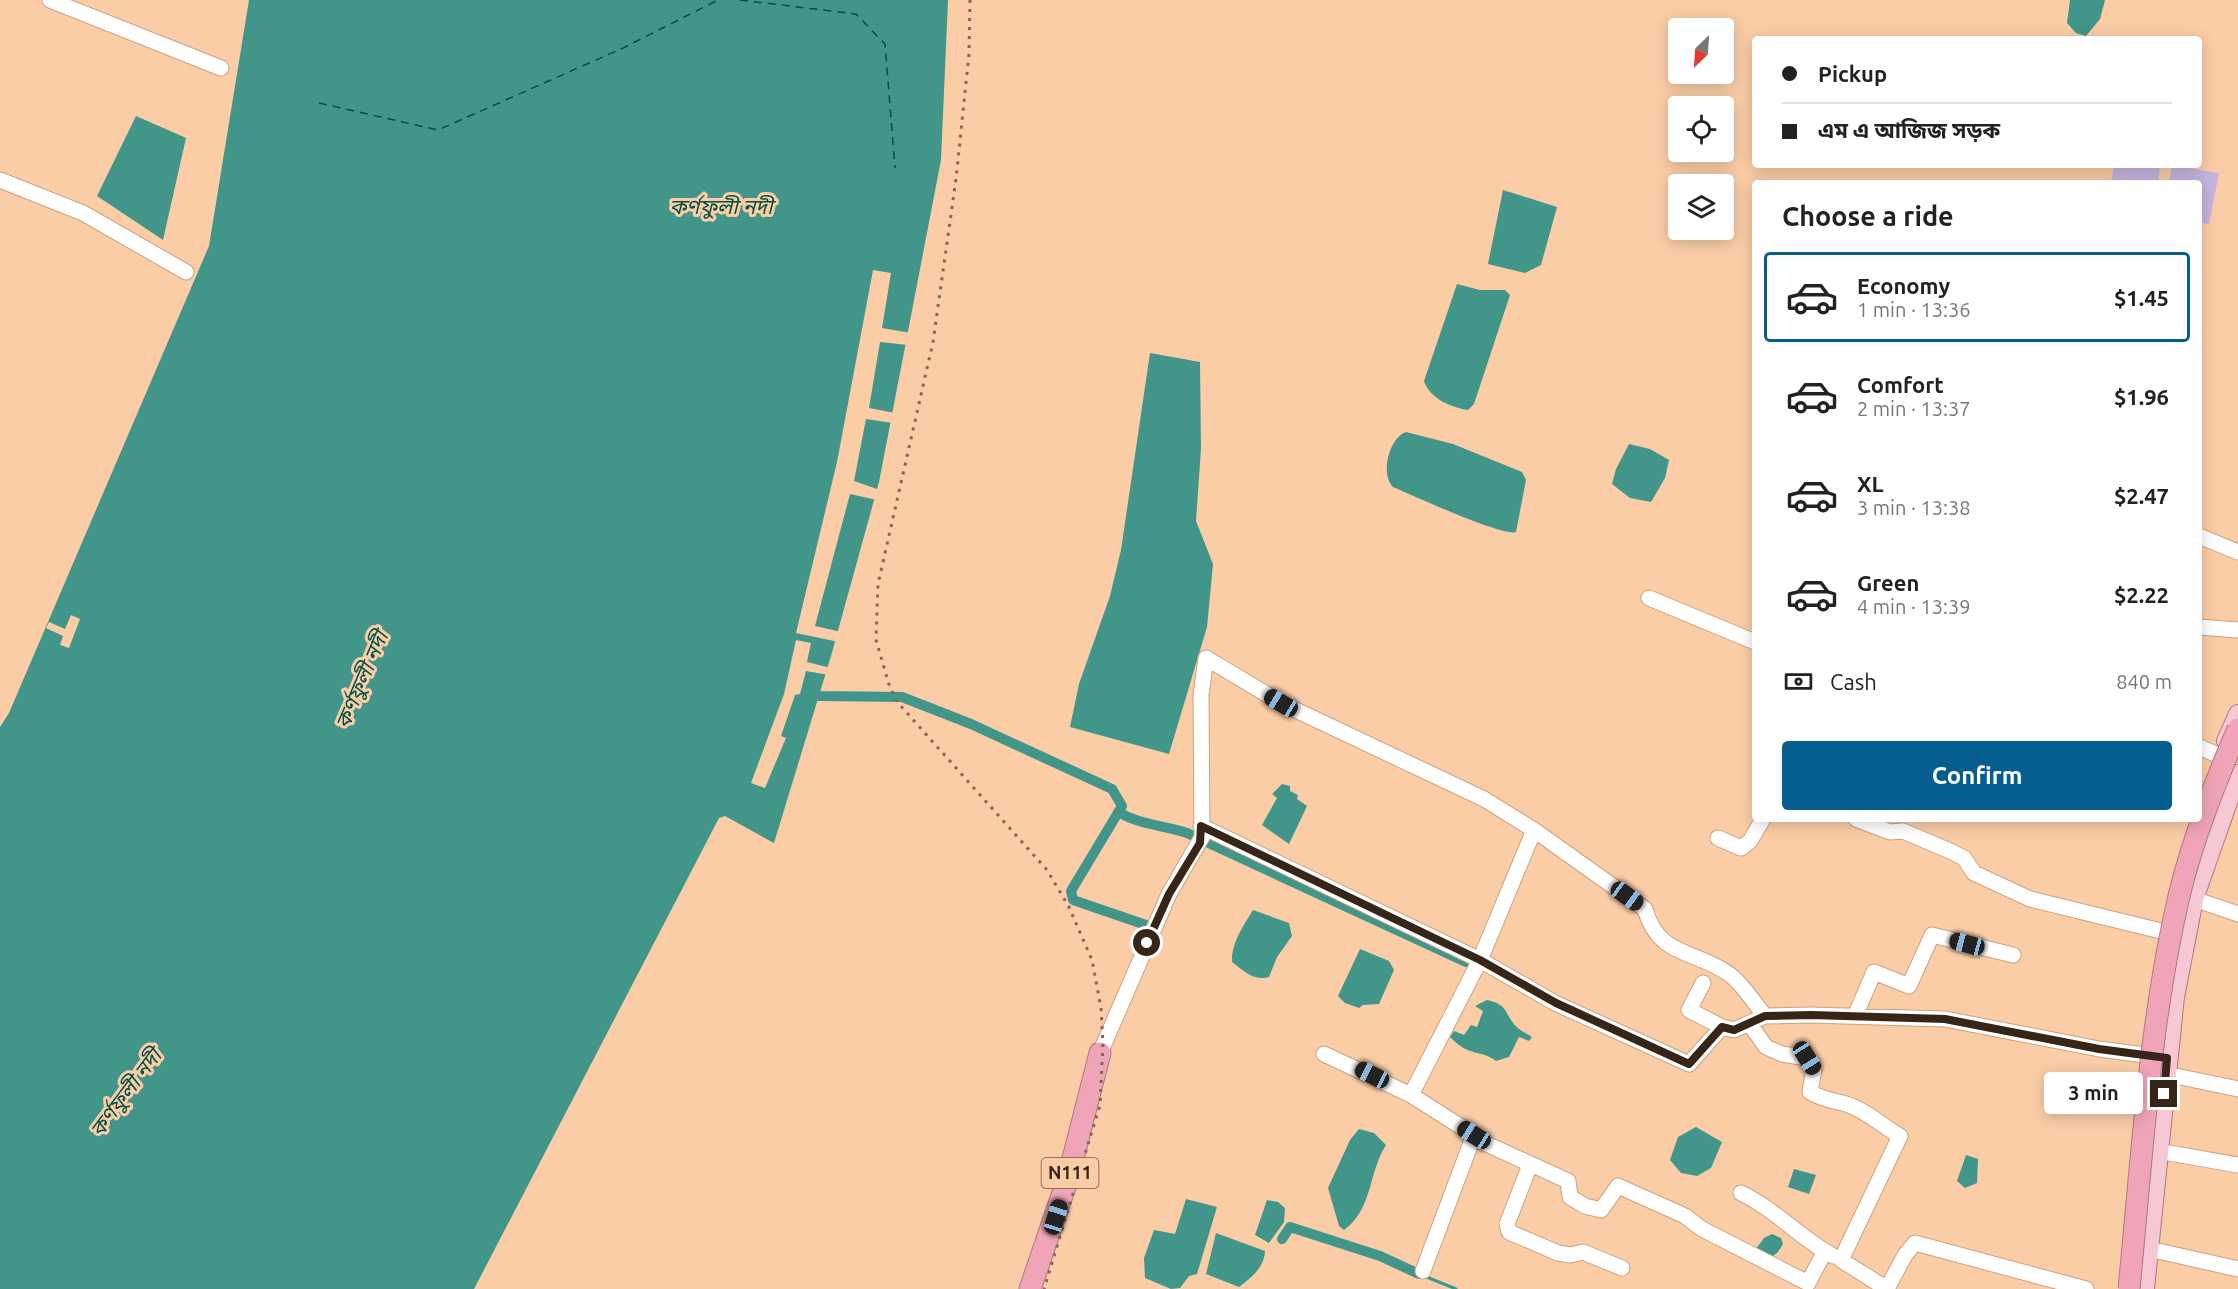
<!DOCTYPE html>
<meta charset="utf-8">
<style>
:root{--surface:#fff;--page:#f2f2f2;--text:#222;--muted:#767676;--line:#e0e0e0;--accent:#065e90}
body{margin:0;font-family:Ubuntu,"Noto Sans Bengali",sans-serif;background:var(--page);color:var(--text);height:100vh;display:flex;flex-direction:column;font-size:22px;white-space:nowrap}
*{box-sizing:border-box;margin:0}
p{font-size:20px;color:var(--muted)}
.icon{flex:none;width:33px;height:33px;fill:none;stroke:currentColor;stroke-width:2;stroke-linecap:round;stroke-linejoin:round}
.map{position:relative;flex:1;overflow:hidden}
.side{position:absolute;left:1752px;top:180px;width:450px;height:642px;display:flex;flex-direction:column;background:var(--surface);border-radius:6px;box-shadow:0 3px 15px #0003}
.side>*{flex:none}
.banner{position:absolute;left:1752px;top:36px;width:450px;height:132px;border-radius:6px;box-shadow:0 3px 15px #0003;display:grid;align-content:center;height:132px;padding:0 30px;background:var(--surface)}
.needle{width:39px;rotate:205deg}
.controls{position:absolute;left:1668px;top:18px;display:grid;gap:12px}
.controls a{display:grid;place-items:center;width:66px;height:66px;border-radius:6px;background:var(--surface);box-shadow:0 3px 15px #0003;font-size:30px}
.end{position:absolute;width:27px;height:27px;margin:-14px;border:8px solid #372617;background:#fff;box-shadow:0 0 0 3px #fff}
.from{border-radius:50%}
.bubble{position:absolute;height:42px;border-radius:6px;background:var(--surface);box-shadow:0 3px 15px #0003;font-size:20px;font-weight:700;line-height:42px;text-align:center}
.car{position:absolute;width:18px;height:36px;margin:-18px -9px;border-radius:8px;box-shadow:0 0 4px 2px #0007;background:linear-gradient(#222 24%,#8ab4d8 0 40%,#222 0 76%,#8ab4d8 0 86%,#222 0)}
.banner b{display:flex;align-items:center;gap:21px;height:57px;font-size:22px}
.banner b+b{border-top:2px solid var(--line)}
.banner i{width:15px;height:15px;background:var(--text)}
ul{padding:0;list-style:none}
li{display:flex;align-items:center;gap:18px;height:90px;margin:0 12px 9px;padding:0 18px;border:3px solid transparent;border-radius:6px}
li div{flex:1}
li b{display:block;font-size:22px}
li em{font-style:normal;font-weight:700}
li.active{border-color:var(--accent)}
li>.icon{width:54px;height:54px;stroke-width:1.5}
h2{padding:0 30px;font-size:27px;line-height:72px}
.pay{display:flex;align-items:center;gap:15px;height:66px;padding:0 30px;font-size:22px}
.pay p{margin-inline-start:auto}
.primary-button{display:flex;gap:12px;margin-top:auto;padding:12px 30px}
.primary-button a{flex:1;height:69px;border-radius:6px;background:var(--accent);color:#fff;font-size:24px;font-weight:700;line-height:69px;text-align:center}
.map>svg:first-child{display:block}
</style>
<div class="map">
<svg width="2238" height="1289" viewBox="0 0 2238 1289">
<rect width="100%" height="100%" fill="#facda7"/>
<path fill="#c5b4e0" d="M2114 165H2160L2158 183H2111Z
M2172 165 2219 173 2209 224 2199 222V183H2169Z"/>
<path fill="#419689" d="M249 0H948L941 160 879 482 831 656 774 843 725 816 719 818 474 1289H0V727L9 713 209 246Z
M2070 0H2105L2100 19 2086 36 2076 33 2067 23Z
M136 116 186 138 163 240 97 196Z
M1503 190 1557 207 1541 265 1525 273 1488 264Z
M1457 284 1480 290H1505L1510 295 1474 404 1468 410C1451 407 1430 399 1424 381Z
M1150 353 1200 362 1201 449 1196 521 1213 564 1207 627 1169 754 1070 727 1079 684 1110 596 1121 550Z
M1406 432 1453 444 1522 472 1526 480 1516 532C1503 537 1412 495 1393 487 1380 474 1389 438 1406 432Z
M1629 444 1650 449 1669 460 1665 478 1651 502 1630 498 1612 484 1616 469Z
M1282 784 1290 786V791L1298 795 1297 799 1307 806 1289 844 1262 825 1277 798 1272 794Z
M1253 910 1289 923 1292 936 1277 957 1269 977C1253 981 1244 971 1232 962 1231 943 1244 925 1253 910Z
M1360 949 1389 961 1394 970 1379 1004 1363 1005 1359 1008 1345 1003 1338 996Z
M1487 1000C1511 1005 1504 1017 1519 1029 1523 1032 1528 1034 1532 1037L1529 1041 1519 1037 1509 1057 1496 1061C1481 1049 1470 1058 1450 1037L1454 1031 1464 1035 1471 1025 1477 1027 1483 1011 1475 1006Z
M1696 1127 1722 1142 1711 1168 1697 1176 1681 1173 1670 1160 1678 1137Z
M1359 1129 1374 1133 1386 1145C1368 1173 1373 1209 1344 1230L1339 1226 1328 1188 1350 1140Z
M1966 1155 1978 1159 1977 1183 1965 1188 1957 1181Z
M1794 1169 1816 1175 1809 1194 1788 1187Z
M1186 1199 1217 1207 1197 1274 1189 1276 1180 1288 1171 1289 1145 1278 1144 1258 1154 1230 1175 1234Z
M1267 1200 1278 1202 1285 1208 1284 1222 1269 1243 1255 1235Z
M1216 1233 1265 1251C1264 1268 1252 1277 1239 1287L1206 1274Z
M1772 1234 1781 1238 1783 1244 1778 1252 1767 1261 1756 1249 1764 1238Z"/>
<path fill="#facda7" d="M873 270 891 273 882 328 911 333 908 345 880 342 869 408 895 413 893 423 866 419 854 481 880 490 877 500 850 494 815 626 842 632 839 642 796 633 837 462Z
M71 615 80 619 69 648 60 645 63 636 46 628 49 622 65 629Z
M796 640 811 643 807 662 831 668 829 675 806 671 800 694 795 695 781 736 786 738 765 788 751 783 784 694Z"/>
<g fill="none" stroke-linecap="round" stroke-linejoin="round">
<path stroke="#419689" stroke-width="3" d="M1424 1276 1456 1289"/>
<path stroke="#419689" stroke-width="10" d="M806 692 819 696 902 697 971 724 1112 789 1122 806 1071 891 1073 900 1146 925
M1118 812C1140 825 1163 825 1187 833L1466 962
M1282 1239 1290 1227 1380 1256 1419 1274"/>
<path stroke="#005047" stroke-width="1.5" stroke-dasharray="8 6" stroke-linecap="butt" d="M740 0 856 14 885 44 895 168
M319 103 438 130 623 48 718 0"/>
<defs>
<path id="minor" d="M50 0 221 68
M0 180 83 213 186 272
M2199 536 2238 552
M1649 598 1755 642
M2199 627 2238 630
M2199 747 2220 756
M1856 819 1890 832 1903 831 1950 851 1964 858 1974 873 2030 899 2165 932
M1201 826 1480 960 1555 1003 1689 1064 1722 1027 1734 1030 1765 1016 1811 1015 1945 1019 2099 1049 2160 1057
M1718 838 1741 848 1750 841 1763 819
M2194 899 2238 914
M1703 983 1689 1010 1722 1027
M1855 1016 1874 972 1909 986 1932 935 2013 955
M1749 1023 1766 1047 1782 1054 1807 1058 1814 1069 1810 1092C1824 1100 1831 1100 1846 1104 1866 1110 1882 1126 1900 1136L1841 1260 1884 1287 1889 1285 1905 1255 1915 1243 2086 1289
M1100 1053 1169 894 1202 837 1201 695 1206 658 1281 703 1484 799 1534 830 1645 909C1659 958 1694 949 1729 974 1743 984 1754 1003 1765 1016
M1324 1054 1411 1095 1474 1135 1423 1271
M2166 1074 2238 1089
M1411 1095 1480 960 1534 830
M1474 1135 1480 1141 1568 1181 1570 1197 1585 1206 1601 1210 1618 1186 1685 1216 1702 1229 1808 1283 1825 1251
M2158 1151 2238 1165
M1530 1165 1507 1224 1509 1232 1558 1253 1570 1255 1583 1252 1622 1268
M1741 1193C1776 1210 1800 1238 1833 1256
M2149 1253 2158 1251 2238 1269"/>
<path id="major" d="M2226 741 2238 714
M2145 1289 2175 997 2194 899 2238 774"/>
<path id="highway" d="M1030 1289 1068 1178 1100 1053"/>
</defs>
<use href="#minor" stroke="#cca27d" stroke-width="17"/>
<use href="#major" stroke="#af787f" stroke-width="20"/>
<use href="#highway" stroke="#af787f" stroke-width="23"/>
<use href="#minor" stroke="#fff" stroke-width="15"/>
<use href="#major" stroke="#f5c8d4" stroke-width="18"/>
<use href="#highway" stroke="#efa4b7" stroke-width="21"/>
<path stroke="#83674f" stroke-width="3" stroke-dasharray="3 6" stroke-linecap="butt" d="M970 0 969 54 956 179 933 342 878 584 876 640 890 688 899 704 1047 870 1069 907 1092 960 1101 1008 1103 1044 1100 1105 1044 1289"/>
<defs>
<path id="highway-bridge" d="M2129 1289C2142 1158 2149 1025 2179 896 2193 838 2215 783 2238 729"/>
</defs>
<use href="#highway-bridge" stroke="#af787f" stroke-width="23" stroke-linecap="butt"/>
<use href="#highway-bridge" stroke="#efa4b7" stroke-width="21"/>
</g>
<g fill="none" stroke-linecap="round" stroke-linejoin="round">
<path stroke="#372617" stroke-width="8" d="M1147 943 1169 894 1200 843 1201 826 1480 960 1556 1003 1689 1064 1722 1027 1734 1030 1765 1016 1811 1015 1945 1019 2099 1049 2167 1058 2164 1094"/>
</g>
<g text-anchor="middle" stroke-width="6" stroke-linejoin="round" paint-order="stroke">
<rect fill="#facda7" stroke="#725842" stroke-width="1.5" x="1041.5" y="1158" width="57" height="30" rx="4.5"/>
<g font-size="18" font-weight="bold" fill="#372617">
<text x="1070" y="1179">N111</text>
</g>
<g font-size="21" font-style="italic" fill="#005047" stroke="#facda7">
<text x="721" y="214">কর্ণফুলী নদী</text>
<text transform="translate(362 680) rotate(-67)" y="7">কর্ণফুলী নদী</text>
<text transform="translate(126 1093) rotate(-53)" y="7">কর্ণফুলী নদী</text>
</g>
</g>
</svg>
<div class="controls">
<a><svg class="needle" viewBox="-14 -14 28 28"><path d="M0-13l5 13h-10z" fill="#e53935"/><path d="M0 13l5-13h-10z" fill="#767676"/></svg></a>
<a><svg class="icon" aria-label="locate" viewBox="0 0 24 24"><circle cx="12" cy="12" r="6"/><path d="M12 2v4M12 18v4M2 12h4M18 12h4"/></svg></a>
<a><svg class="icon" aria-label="layers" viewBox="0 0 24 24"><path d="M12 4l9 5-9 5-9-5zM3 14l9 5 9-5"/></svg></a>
</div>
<i class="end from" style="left:1147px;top:943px"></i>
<i class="end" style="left:2164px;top:1094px"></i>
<div class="bubble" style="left:2044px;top:1072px;width:99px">3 min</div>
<i class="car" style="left:1281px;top:703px;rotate:301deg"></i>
<i class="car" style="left:1627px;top:896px;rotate:126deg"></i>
<i class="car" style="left:1967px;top:944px;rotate:285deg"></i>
<i class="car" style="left:1807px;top:1058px;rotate:148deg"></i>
<i class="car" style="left:1372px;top:1075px;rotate:297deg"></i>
<i class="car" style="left:1474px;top:1135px;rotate:302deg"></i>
<i class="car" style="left:1056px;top:1217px;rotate:17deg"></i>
<div class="banner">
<b><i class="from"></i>Pickup</b>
<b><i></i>এম এ আজিজ সড়ক</b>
</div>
<section class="side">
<h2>Choose a ride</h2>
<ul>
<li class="active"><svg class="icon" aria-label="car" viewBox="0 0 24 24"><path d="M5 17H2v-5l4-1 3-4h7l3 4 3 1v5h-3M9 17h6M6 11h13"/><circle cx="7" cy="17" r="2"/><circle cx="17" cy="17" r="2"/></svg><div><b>Economy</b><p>1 min · 13:36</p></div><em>$1.45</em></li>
<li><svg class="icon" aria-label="car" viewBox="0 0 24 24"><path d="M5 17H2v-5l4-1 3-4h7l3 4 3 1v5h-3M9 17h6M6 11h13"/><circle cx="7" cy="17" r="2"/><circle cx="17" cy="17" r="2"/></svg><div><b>Comfort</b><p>2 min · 13:37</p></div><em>$1.96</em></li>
<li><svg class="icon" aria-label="car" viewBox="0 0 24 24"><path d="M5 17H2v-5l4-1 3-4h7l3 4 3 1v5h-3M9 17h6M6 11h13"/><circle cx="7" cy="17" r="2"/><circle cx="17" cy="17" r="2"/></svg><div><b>XL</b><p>3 min · 13:38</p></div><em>$2.47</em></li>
<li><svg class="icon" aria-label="car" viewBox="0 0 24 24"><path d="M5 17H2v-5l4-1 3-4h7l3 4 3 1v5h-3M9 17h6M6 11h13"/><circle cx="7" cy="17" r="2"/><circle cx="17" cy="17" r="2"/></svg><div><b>Green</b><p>4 min · 13:39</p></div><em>$2.22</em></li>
</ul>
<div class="pay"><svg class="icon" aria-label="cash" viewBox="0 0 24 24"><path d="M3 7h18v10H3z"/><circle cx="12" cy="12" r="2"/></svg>Cash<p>840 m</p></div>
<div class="primary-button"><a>Confirm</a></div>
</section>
</div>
